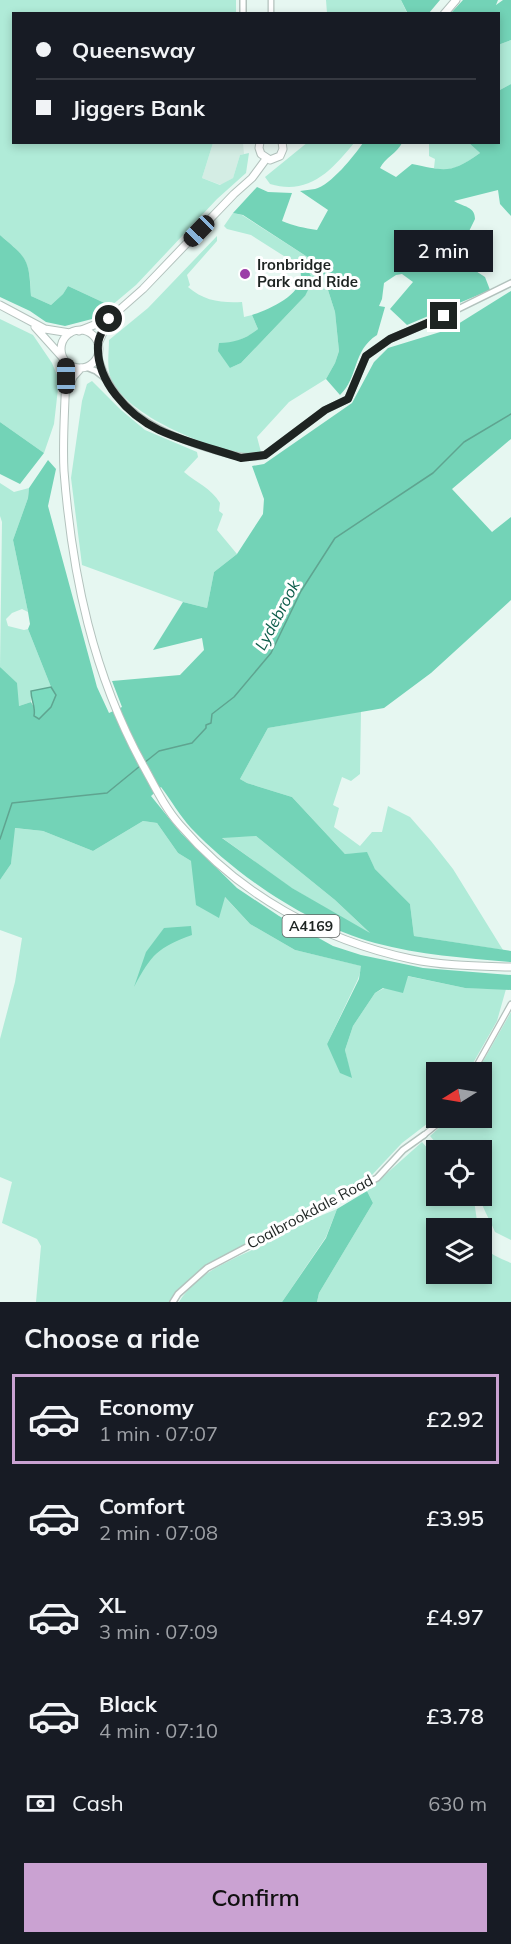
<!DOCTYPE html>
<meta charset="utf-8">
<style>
:root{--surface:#171b24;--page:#20242c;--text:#f1f3f6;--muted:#9ea1a6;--line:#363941;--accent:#caa2d2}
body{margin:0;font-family:Mulish,sans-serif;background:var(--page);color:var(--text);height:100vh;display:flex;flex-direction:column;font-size:22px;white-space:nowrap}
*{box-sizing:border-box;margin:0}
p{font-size:20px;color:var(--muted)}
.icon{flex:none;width:33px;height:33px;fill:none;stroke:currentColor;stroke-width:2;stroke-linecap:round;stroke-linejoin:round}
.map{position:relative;height:1302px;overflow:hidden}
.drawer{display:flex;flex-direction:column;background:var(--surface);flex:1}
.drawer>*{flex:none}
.banner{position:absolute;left:12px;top:12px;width:488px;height:132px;border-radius:0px;box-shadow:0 3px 9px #0003;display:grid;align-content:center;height:132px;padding:0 24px;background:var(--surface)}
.needle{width:39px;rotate:259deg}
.controls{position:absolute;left:426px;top:1062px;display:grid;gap:12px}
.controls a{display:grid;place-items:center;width:66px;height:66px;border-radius:0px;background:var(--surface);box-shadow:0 3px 9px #0003;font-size:30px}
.end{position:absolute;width:27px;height:27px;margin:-14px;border:8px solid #1e2422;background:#fff;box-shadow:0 0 0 3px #fff}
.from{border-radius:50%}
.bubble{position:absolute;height:42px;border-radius:0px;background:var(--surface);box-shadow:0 3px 9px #0003;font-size:20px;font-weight:600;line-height:42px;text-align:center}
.car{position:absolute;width:18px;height:36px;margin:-18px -9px;border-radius:8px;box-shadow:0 0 4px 2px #0007;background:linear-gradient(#222 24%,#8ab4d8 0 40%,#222 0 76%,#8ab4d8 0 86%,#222 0)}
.banner b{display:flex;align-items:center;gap:21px;height:57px;font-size:22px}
.banner b+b{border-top:2px solid var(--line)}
.banner i{width:15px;height:15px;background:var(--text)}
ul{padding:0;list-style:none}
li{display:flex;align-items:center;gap:18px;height:90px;margin:0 12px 9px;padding:0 12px;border:3px solid transparent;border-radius:0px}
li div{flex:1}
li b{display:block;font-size:22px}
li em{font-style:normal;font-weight:600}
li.active{border-color:var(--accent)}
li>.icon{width:54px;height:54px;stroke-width:1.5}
h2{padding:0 24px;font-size:27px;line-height:72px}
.pay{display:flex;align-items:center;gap:15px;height:66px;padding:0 24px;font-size:22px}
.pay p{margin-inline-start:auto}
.primary-button{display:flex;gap:12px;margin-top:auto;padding:12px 24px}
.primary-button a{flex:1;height:69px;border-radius:0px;background:var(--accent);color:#111;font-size:24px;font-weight:600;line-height:69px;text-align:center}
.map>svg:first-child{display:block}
</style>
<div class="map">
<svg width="511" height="1302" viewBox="0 0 511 1302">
<rect width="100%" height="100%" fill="#e6f7f1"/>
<path fill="#d4ede4" d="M213 143H243L244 154 240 155 233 178 221 185 202 178Z"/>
<path fill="#b0ebd8" d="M0 0H236V13L14 14V142L213 143 202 178 220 185 233 178 240 155 249 153 246 173 217 199 136 285 111 306 68 286 63 294 51 305 31 296C30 261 26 257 0 235Z
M326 0H401L407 13H327Z
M511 40V84L498 91V45Z
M308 142 354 143C332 170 309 196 270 184L265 177Z
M429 143H469L480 153C466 163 451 174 434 168L435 159 429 156Z
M233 213 242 215 309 258 328 290 335 312 339 351 335 363 326 379 289 402 257 437 261 452C255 452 248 454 243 453 206 448 128 415 112 381 106 368 109 354 109 340L148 308 217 236V241L187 275 190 285 188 287C204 301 221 303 242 302L244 317 252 315 258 329 250 335 233 343 230 368 241 363 305 296 306 265H298L251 235 227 229 224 226Z
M0 319 33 335 52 363 59 380 54 424 44 453 0 422Z
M92 381 121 410 145 430 197 452 198 457 184 472C197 483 211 488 220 503L219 511 223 514 217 530 237 554 214 572 207 608 183 602 82 565 71 478 82 401 87 384Z
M0 483 14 492 29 488 28 498 13 540 28 612 22 609 12 613 6 619 8 626 24 630 28 629 51 687 32 691 31 702 19 706 0 667 2 522 0 516Z
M361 711 360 774 351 781 342 777 333 805 339 808 334 827 360 846 372 832H382L388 806 410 817 431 841 453 869 503 950 414 936 410 904 375 869 367 853 345 854 292 797 247 783 240 779 268 728Z
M143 821 157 823 178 853 191 861 250 924 295 950 362 966 358 979 327 1044 351 1078 345 1050 353 1026 375 993 407 976 465 988 506 989 497 1021 468 1072H436V1117L402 1143 372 1175 209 1264C195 1275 180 1286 170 1302H36L41 1246 37 1239 2 1223 12 1182 0 1177V1039L15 982 22 938 0 930V880L11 864 14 828 43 831 93 851Z
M256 836 335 900 373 936 290 887 221 837Z
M511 1012V1240L495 1232C490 1220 482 1207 479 1196H482V1150H442L430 1136 450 1118H482V1072H477Z
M422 1142 436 1158V1196H470L474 1200 478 1228H436V1274H482V1243C487 1254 500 1258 511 1263V1302H317L319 1293 373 1203 367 1191Z
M337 1209 326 1237 282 1302H179C198 1271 231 1261 262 1245 287 1232 311 1219 337 1209Z"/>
<path fill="#73d3b7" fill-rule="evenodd" d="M401 0H440L429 13 408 14Z
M463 0H498L496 5 503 0H511V40L498 45V14L451 13Z
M511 84V216L500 204 498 190 454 201C463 207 475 206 475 219L456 258 485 277 490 290 407 325 390 309 413 282 402 274 396 275 384 283 382 299 379 306 385 307 377 335C352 351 359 377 340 395L326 379 335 363 339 351 335 312 328 290 309 258 243 215 233 213 257 187 268 192 292 193 282 221C294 226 304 228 317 230L328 210 300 191C305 190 310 190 315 189 331 185 354 156 363 143H402C397 153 385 158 380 168L396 177 412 164C446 171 450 174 480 153L469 143 498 142V91Z
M0 235C28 259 29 259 31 296L51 305 63 294 68 286 111 306 92 319 65 326 46 322 30 311 0 297Z
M298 265H305L313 280 305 296 241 363 230 368 218 351 219 343C234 343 246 339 258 329L252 315C272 308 312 291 298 265Z
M511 291V439L452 489 492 532 511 517V600L431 673 384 708 268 728 240 779 247 783 292 797 345 854 367 852 375 869 410 904 414 936 511 951V962C465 958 420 955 375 943 309 925 238 877 191 828 180 816 171 800 161 787L151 796 181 833 237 888 279 916 333 946 361 955 423 968 511 975V990L465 988 408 976 403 993 383 988 375 993 353 1026 345 1050 352 1078 340 1073 327 1044 359 979 361 966 295 950 250 924 225 897 219 918 196 905 191 861 178 853 157 823 143 821 93 851 43 831 15 828 11 864 0 880V667L17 683 19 706 31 702 36 711 35 716 56 695 51 687 28 629 30 624 28 612 13 540 28 498 29 488 48 460 56 469 48 506 97 687 109 713 122 707 112 681 180 675 204 650 202 638 153 650 183 602 207 608 214 572 237 554 263 514 264 499 252 466 264 464 352 403 374 362 388 348 450 329ZM256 836 335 900 370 933 292 888 222 838Z
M0 422 44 453 20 484 0 474Z
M191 926 192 935C157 948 152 954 134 987L146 952 164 928Z
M367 1191 373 1203 319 1293 317 1302H282L326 1238 337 1209Z"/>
<path fill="#7bdbbf" stroke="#5fa490" stroke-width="1.5" d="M51 687 56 695 51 707 39 719 34 716C36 707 31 701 31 691Z"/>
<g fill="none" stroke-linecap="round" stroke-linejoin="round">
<path stroke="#5fa490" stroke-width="1.5" d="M144 763 159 751 192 743 206 728V725L211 723 212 714 234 697 271 653 301 591 335 538 433 473 464 442 511 414
M0 839 12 803 107 793 140 766"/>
<defs>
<path id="minor" d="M271 14V0
M473 1072 511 1004
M424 1135 445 1118"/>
<path id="tertiary" d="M243 14V0
M98 355C111 410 157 432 207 448 228 454 244 460 265 455L325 410 348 399 366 356 390 339 444 316 511 283
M86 367 96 371 105 378
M173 1302 178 1294 207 1268 377 1178 403 1150 424 1135"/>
<path id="primary" d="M444 14 456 0
M260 142 259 148 261 154 270 160 280 156 283 149 282 142
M0 305 45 329 70 333
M35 327 62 357
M61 349a19 19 0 1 1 38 0a19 19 0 1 1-38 0Z
M79 331 109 319 143 289 234 194 252 178 266 159
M98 344 109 319
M66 362C66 399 62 435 64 471 72 575 93 675 144 767 155 787 165 808 180 825 240 895 322 940 411 959 444 966 478 966 511 967
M68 390 73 377 81 368"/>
</defs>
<use href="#minor" stroke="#b3c2bd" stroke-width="7"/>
<use href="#tertiary" stroke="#b3c2bd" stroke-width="8"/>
<use href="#primary" stroke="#b3c2bd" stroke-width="9"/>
<use href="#minor" stroke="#fff" stroke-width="4.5"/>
<use href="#tertiary" stroke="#fff" stroke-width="5"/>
<use href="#primary" stroke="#fff" stroke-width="7"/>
</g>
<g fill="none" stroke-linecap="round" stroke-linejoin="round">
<path stroke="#1e2422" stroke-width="8" d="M109 319C105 327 98 336 98 345 96 381 128 415 159 430 185 442 214 449 241 458L265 455 325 410 348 399 366 356 390 339 444 316"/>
</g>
<circle fill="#9b3ea7" stroke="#fff" stroke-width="2" cx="245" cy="274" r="6"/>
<g text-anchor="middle" stroke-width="6" stroke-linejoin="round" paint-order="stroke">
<rect fill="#fff" stroke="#626664" stroke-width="1.5" x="282.5" y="915" width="57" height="22" rx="4.5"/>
<g font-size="14" font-weight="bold" fill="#1e2422">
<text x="311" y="931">A4169</text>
</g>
<g font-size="15" font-weight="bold" fill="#1e2422" stroke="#fff" text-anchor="start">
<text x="257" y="270">Ironbridge<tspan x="257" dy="17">Park and Ride</tspan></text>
</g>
<g font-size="15" fill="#1e2422" stroke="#fff">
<text transform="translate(310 1212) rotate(-28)" y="5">Coalbrookdale Road</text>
</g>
<g font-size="16" font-style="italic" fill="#0d5d4b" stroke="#fff">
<text transform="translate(277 615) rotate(-62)" y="6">Lydebrook</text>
</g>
</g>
</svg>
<div class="controls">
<a><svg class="needle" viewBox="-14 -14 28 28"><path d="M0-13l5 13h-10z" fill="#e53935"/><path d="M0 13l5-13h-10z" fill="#9ea1a6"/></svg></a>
<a><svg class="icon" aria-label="locate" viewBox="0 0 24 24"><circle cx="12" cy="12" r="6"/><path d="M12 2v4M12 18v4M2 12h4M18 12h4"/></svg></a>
<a><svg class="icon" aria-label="layers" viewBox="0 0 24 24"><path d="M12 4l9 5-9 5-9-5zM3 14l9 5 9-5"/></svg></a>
</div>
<i class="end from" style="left:109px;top:319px"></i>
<i class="end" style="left:444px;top:316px"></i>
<div class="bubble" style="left:394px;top:230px;width:99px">2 min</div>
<i class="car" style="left:199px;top:231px;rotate:224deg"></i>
<i class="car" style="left:66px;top:376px;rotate:0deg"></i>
<div class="banner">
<b><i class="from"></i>Queensway</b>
<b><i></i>Jiggers Bank</b>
</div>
</div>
<section class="drawer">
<h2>Choose a ride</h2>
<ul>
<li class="active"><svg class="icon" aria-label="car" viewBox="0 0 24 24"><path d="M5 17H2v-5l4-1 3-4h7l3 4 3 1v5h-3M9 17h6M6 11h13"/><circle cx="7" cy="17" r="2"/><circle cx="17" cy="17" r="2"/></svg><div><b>Economy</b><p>1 min · 07:07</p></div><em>£2.92</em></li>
<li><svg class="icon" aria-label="car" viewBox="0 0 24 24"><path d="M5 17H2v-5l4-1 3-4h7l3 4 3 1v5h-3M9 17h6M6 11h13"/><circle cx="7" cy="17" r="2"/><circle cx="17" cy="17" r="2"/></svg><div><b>Comfort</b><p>2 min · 07:08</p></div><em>£3.95</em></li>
<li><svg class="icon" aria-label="car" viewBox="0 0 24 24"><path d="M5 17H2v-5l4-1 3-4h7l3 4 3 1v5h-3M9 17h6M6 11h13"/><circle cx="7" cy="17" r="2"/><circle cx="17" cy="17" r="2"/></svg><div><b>XL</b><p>3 min · 07:09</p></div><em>£4.97</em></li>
<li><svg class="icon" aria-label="car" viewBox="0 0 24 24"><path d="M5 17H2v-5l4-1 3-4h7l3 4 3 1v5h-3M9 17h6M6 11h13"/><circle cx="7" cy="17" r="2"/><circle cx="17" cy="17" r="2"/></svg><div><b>Black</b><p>4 min · 07:10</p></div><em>£3.78</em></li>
</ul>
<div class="pay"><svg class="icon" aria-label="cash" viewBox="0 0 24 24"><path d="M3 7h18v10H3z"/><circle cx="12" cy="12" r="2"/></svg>Cash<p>630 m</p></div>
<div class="primary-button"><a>Confirm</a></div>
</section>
